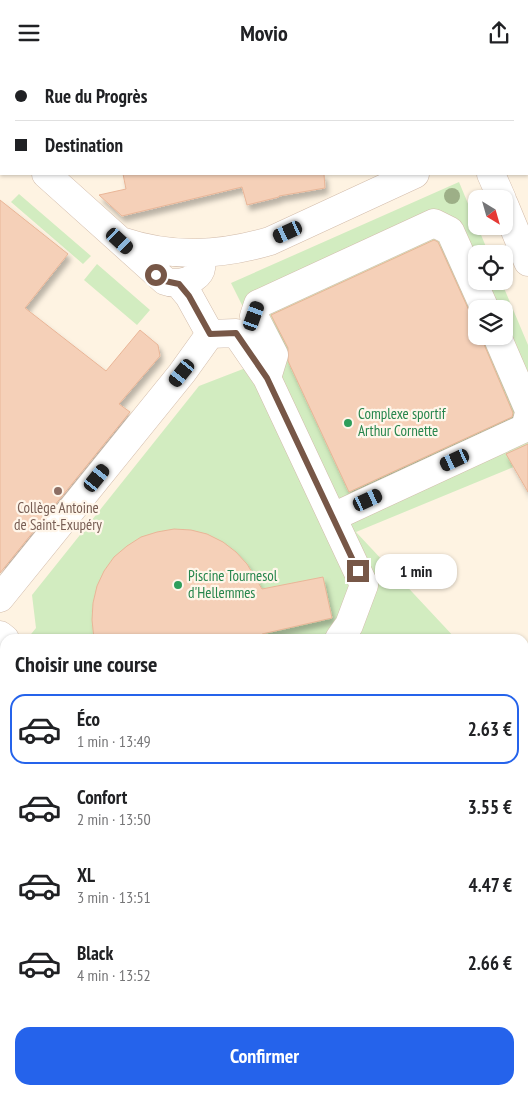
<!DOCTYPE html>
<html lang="fr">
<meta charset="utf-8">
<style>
:root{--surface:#fff;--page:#f2f2f2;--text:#202124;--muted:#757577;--line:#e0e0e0;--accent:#2563eb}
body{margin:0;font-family:"PT Sans Narrow",sans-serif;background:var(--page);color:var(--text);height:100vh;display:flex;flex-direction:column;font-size:19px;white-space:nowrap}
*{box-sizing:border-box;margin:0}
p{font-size:16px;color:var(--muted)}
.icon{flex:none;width:28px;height:28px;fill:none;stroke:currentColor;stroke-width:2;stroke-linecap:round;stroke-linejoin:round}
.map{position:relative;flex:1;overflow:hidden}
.details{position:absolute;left:0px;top:569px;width:529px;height:461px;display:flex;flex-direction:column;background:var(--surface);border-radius:15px 15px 0 0;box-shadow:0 1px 4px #0004}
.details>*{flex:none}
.banner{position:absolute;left:0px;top:0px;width:529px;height:110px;box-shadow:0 1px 4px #0004;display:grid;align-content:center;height:110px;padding:0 15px;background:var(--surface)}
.needle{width:32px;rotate:143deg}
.controls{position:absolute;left:468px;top:125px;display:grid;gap:10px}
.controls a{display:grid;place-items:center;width:45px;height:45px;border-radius:10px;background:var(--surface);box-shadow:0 1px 4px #0004;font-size:25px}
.end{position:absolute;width:22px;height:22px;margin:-11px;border:6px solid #775747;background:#fff;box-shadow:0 0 0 2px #fff}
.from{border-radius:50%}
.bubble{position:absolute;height:35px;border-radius:15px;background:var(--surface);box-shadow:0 1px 4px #0004;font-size:16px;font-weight:800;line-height:35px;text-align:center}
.car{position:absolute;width:15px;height:30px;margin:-15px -8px;border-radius:6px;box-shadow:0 0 4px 1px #0007;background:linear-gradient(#222 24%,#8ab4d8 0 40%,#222 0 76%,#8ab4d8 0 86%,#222 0)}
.banner b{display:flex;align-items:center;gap:18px;height:48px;font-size:19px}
.banner b+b{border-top:1px solid var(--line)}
.banner i{width:12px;height:12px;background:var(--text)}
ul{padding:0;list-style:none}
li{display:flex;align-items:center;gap:15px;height:70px;margin:0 10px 8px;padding:0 5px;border:2px solid transparent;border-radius:15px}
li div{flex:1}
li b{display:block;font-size:19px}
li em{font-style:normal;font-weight:800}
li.active{border-color:var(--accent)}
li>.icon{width:45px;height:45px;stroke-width:1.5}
h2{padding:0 15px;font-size:22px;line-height:60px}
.action{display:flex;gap:10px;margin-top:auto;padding:10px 15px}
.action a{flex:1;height:58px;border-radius:15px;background:var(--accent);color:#fff;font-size:20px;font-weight:800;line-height:58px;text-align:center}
header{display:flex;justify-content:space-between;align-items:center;height:65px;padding:0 15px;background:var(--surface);font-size:22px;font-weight:800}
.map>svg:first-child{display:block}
</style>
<header><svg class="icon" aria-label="menu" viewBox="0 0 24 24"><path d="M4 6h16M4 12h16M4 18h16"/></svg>Movio<svg class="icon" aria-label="share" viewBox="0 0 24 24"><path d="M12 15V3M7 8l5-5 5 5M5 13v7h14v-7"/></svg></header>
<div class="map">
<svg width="528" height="1029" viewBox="0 0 528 1029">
<defs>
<filter id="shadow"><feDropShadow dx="3" dy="5.5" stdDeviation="2.5" flood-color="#0004"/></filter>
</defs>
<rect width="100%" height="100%" fill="#fef3e2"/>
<path fill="#d2ecc0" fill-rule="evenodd" d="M459 117 489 189H476V216H501L528 280V396L356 467 456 574H27L36 563 32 530 199 321 269 294 231 218ZM476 244H504V271H476Z
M19 129 91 191 83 199 11 137Z
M97 199 150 245 137 260 84 215Z
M0 587 5 591V1025H524V646L528 650V1029H0Z"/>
<path fill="#f5d0b8" stroke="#e9b597" filter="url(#shadow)" d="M123 109H324L325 123 279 131V132L247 140 242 122 122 151 99 130 126 124Z
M0 135 68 189 25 243 106 306 140 265 158 280 160 291 119 339 130 347 0 508Z
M434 175 438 177 471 250 476 258V271H482L483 277 513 348 512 352 349 427 288 296V283L271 250Z
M528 379V427L506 389Z
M174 464 191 465 207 469 223 477 236 487 247 499 262 524 323 512 332 553 262 569 261 574H94L92 555 93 538 97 521 104 506 114 492 127 481 141 472 157 467Z"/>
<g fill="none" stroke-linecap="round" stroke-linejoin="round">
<defs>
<path id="minor" d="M506 0 507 1
M0 66 1 68
M46 109 165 216C183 223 215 209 195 188
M491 109 502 134
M504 139 528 197
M121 176C172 193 219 191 270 176L415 109
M179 219 189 231 210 269 236 268 267 313 364 520 349 560 339 574
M497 271 528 343
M267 313 274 290 254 251 258 239 434 158 450 166 485 244
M333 452 525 363 528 352
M0 533 182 308 210 269
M0 570 5 574
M524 962 528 957"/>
</defs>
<use href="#minor" stroke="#d2bcab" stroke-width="29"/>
<path stroke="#dab39b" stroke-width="3" stroke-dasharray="1 4" stroke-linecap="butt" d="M528 62V63
M0 656 5 650
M455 1029 458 1025"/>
<use href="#minor" stroke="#fff" stroke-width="28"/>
</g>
<circle fill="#9daf87" cx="452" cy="131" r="8"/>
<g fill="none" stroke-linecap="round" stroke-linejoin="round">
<path stroke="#775747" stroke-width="6" d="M156 210 165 216 179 219 189 231 210 269 236 268 267 313 358 506"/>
</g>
<g fill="#2e9e5b" stroke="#fff6ea" stroke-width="2">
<circle cx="348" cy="358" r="5"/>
<circle cx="178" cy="520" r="5"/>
</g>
<circle fill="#8d6e63" stroke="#fff6ea" stroke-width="2" cx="58" cy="426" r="5"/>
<g text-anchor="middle" stroke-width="4.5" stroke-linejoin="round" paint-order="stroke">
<g font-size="15" fill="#27864d" stroke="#fff6ea" text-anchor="start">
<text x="358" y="354">Complexe sportif<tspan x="358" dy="17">Arthur Cornette</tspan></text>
<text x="188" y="516">Piscine Tournesol<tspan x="188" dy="17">d'Hellemmes</tspan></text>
</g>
<g font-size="15" fill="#785e54" stroke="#fff6ea">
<text x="58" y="448">Collège Antoine<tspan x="58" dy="17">de Saint-Exupéry</tspan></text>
</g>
</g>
</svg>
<div class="controls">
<a><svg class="needle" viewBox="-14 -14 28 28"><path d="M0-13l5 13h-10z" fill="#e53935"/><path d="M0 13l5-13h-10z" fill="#757577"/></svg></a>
<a><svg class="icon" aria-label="locate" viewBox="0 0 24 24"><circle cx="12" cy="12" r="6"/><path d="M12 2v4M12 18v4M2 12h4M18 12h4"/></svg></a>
<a><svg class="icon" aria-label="layers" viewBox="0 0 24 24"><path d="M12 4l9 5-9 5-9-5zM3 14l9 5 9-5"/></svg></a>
</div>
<i class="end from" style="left:156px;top:210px"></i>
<i class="end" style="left:358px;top:506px"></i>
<div class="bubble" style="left:375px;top:489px;width:82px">1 min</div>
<i class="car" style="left:288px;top:167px;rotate:245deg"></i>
<i class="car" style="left:120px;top:176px;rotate:133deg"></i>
<i class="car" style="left:254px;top:251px;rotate:20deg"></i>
<i class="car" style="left:182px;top:308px;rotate:219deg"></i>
<i class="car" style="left:455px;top:395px;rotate:245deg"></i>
<i class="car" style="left:97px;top:413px;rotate:39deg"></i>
<i class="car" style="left:368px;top:435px;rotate:65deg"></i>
<div class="banner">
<b><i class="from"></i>Rue du Progrès</b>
<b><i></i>Destination</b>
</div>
<section class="details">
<h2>Choisir une course</h2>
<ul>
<li class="active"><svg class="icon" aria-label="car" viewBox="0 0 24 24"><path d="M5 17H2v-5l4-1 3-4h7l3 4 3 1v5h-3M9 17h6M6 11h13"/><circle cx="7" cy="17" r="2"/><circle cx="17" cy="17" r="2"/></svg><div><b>Éco</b><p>1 min · 13:49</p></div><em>2.63 €</em></li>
<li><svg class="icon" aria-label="car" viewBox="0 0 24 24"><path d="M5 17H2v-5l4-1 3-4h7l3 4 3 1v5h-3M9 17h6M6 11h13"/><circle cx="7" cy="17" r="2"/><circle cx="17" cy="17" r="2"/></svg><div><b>Confort</b><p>2 min · 13:50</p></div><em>3.55 €</em></li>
<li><svg class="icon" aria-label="car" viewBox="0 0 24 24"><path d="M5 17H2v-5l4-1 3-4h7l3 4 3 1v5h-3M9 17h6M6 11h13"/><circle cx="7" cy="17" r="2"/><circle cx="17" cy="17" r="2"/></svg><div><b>XL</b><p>3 min · 13:51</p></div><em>4.47 €</em></li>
<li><svg class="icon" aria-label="car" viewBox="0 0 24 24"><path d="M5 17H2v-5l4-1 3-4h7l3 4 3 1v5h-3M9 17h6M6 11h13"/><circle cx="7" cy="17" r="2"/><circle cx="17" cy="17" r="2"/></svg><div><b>Black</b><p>4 min · 13:52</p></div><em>2.66 €</em></li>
</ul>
<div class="action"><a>Confirmer</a></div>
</section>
</div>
